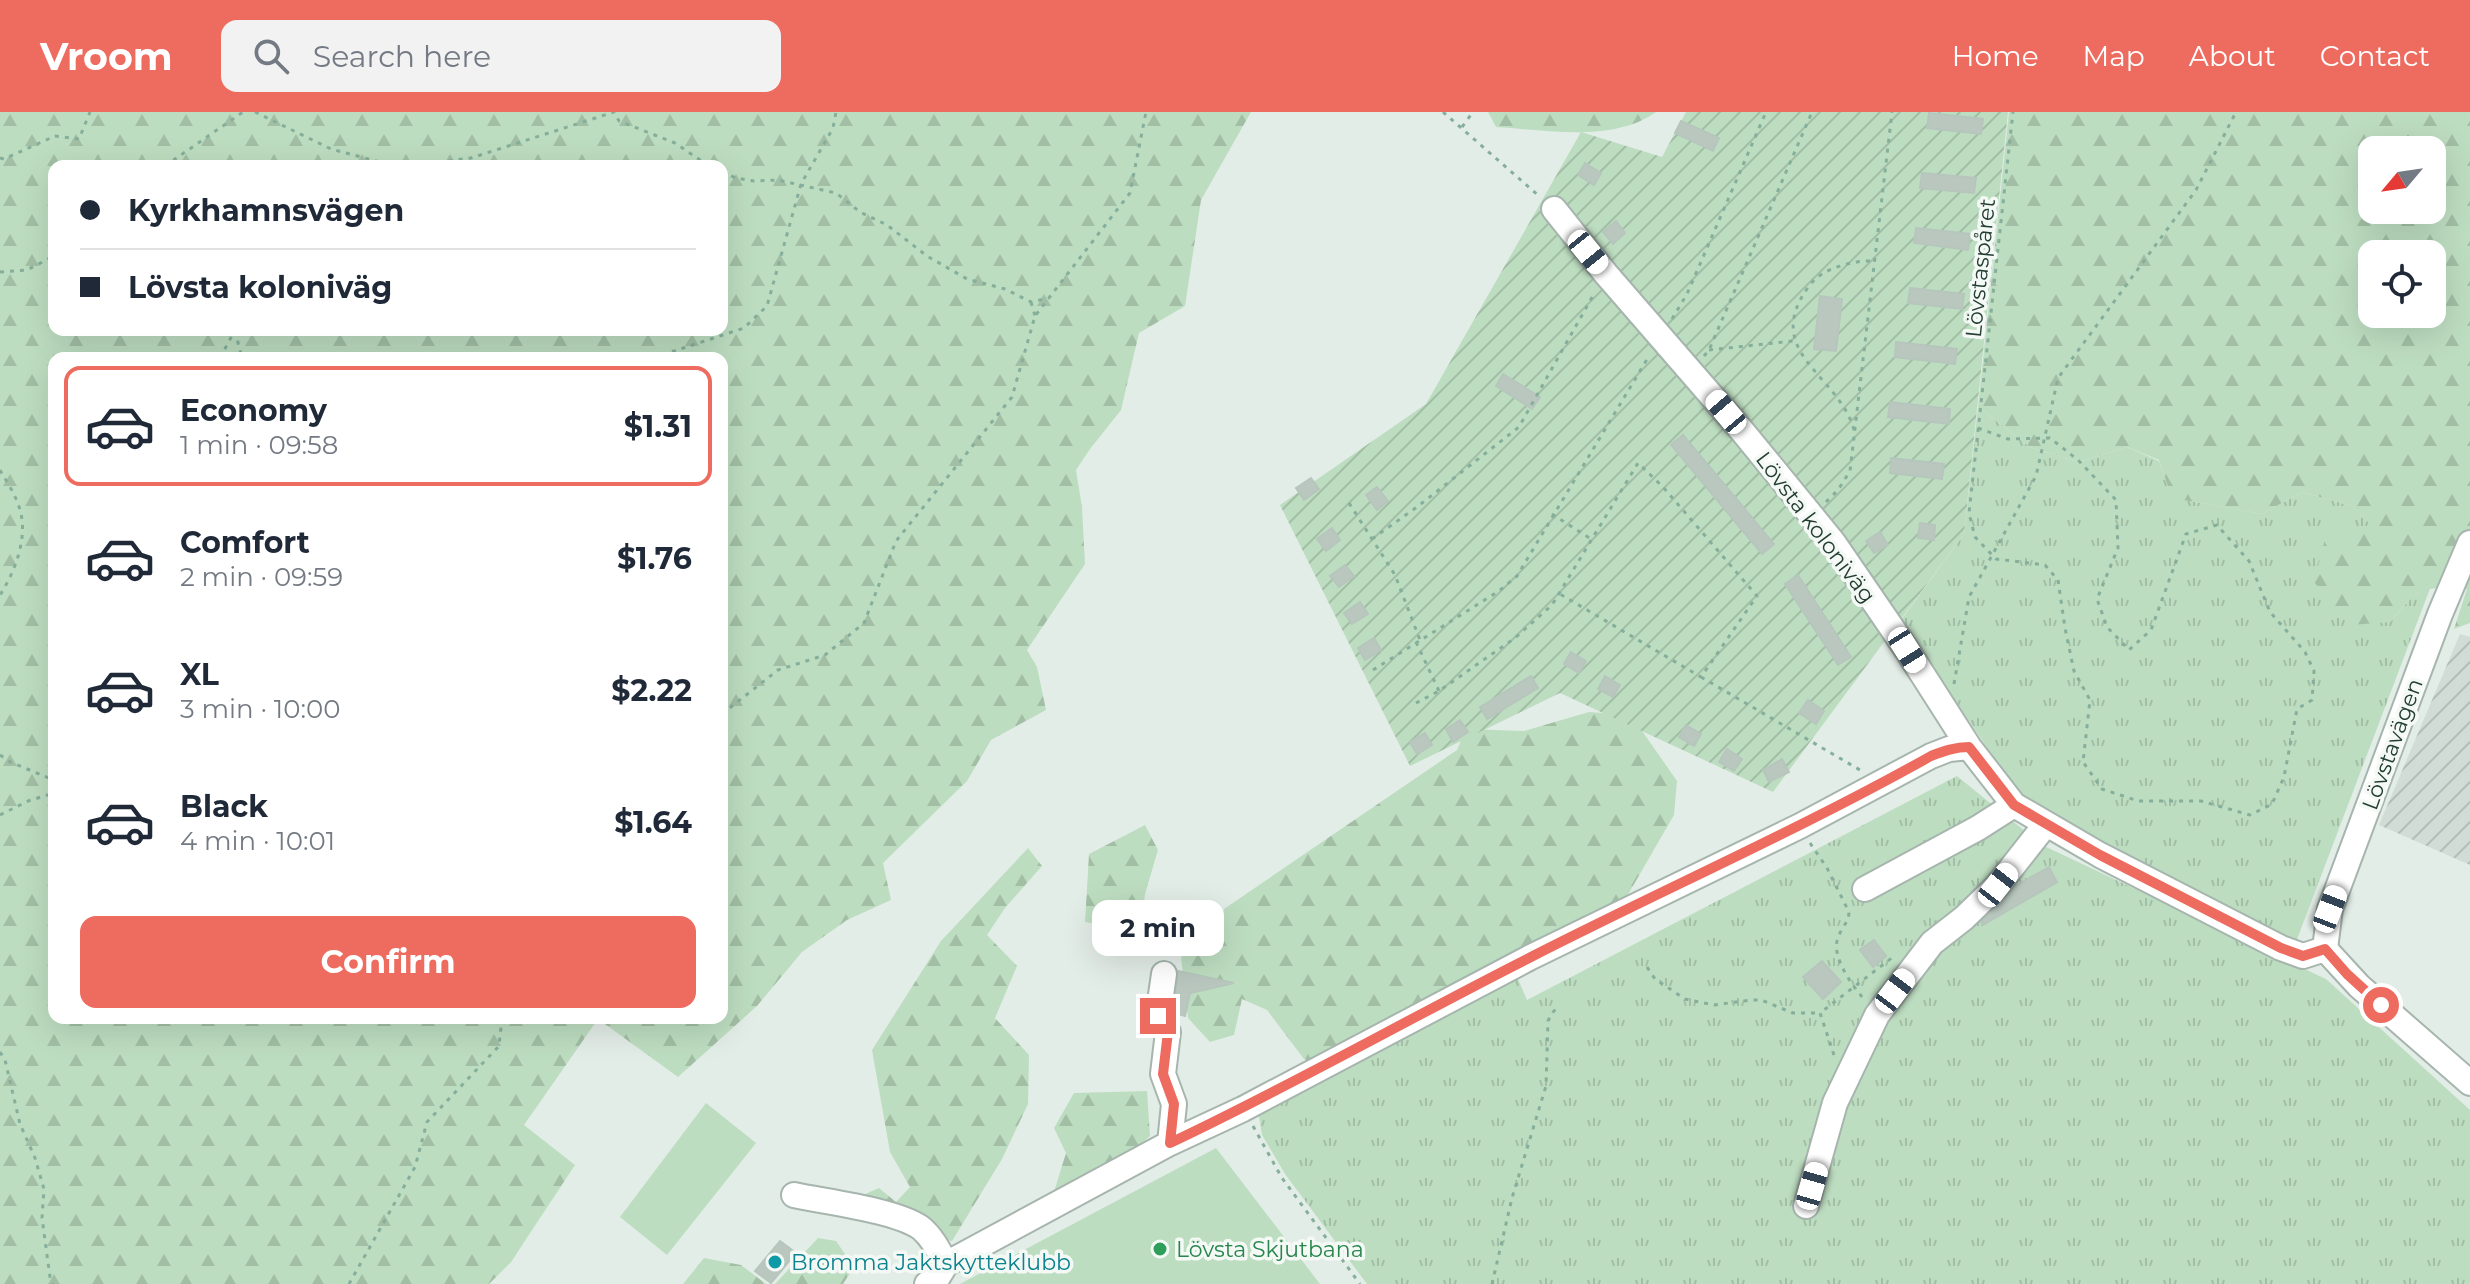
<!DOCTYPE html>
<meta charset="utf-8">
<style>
:root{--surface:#fff;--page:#f2f2f3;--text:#1f2937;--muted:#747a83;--line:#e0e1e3;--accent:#ee6b60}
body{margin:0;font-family:Montserrat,sans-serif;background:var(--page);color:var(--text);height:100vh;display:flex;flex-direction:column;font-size:30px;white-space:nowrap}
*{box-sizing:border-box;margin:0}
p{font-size:26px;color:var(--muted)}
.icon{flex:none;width:44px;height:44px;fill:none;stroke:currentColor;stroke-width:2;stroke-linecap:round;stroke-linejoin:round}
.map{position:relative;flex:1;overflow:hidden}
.details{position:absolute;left:48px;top:240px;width:680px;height:672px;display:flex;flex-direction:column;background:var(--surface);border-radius:16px;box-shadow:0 8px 32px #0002}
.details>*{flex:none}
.guide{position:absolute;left:48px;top:48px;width:680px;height:176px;border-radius:16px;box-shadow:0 8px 32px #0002;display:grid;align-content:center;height:176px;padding:0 32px;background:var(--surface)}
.needle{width:52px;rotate:241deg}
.fabs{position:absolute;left:2358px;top:24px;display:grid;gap:16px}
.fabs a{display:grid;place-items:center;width:88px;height:88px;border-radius:16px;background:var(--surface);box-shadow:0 8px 32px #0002;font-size:40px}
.end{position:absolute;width:36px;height:36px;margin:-18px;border:10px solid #ee6b60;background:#fff;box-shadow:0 0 0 4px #fff}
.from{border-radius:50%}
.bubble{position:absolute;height:56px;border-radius:16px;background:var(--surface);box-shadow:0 8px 32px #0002;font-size:26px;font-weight:700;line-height:56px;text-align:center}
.car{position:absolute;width:24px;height:48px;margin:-24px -12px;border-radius:10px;box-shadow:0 0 6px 2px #0007;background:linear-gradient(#fff 24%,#345 0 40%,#fff 0 76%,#345 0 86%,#fff 0)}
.guide b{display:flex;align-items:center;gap:28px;height:76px;font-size:30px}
.guide b+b{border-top:2px solid var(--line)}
.guide i{width:20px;height:20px;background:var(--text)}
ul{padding:14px 0 0;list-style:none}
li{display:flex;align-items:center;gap:24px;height:120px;margin:0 16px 12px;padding:0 16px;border:4px solid transparent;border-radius:16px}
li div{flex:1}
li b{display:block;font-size:30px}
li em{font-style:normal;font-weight:700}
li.current{border-color:var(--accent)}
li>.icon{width:72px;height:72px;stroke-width:1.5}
.action{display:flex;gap:16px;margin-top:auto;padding:16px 32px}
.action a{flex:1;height:92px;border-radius:16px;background:var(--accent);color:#fff;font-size:32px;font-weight:700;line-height:92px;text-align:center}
header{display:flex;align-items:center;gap:48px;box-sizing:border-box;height:112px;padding:0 40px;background:var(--accent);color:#fff}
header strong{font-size:38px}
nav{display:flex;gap:44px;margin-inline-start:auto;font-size:28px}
.search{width:560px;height:72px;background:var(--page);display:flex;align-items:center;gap:20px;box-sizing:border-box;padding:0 28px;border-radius:16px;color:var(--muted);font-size:30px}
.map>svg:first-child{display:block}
</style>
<header>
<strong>Vroom</strong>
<div class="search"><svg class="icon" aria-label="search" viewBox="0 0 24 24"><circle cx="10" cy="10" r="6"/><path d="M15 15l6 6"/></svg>Search here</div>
<nav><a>Home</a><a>Map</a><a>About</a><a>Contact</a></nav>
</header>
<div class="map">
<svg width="2470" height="1172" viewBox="0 0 2470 1172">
<defs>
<pattern id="industrial-furrows" width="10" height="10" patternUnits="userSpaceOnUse" patternTransform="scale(2)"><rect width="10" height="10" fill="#d1dcd6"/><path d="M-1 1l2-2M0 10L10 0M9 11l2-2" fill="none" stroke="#b3beb8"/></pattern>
<pattern id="grass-tufts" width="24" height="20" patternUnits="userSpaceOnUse" patternTransform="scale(2)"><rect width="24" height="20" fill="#bdddc0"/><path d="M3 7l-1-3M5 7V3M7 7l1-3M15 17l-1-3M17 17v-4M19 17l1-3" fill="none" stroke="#a2bfa5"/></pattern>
<pattern id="forest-firs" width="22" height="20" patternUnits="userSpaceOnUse" patternTransform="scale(2)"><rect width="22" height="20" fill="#bdddc0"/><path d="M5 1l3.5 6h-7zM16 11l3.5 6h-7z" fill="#a2bfa5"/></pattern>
<pattern id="garden-furrows" width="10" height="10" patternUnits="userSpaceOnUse" patternTransform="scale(2)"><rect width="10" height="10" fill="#bdddc0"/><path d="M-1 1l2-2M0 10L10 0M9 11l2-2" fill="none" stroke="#a2bfa5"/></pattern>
</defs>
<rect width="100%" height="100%" fill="#e3ede7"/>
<path fill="url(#industrial-furrows)" d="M2460 522 2470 525V753L2379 713Z"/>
<path fill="url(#grass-tufts)" d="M1978 295 2030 335 2078 350 2127 335 2159 349 2173 386 2262 402 2302 380 2352 394 2375 416 2390 510 2411 486 2431 474 2296 830 2070 715 2017 680 1901 508 1964 422Z
M1957 664 2042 733 2326 867 2470 998V1172H1367L1285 1062 1262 1023 1258 999 1518 867 1527 888Z"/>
<path fill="url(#forest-firs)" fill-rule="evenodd" d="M0 0H1251L1201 88 1185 194 1139 221 1121 298 1090 337 1076 358 1082 395 1085 452 1027 538 1037 555 1046 598 991 628 967 669 883 751 891 788 847 808 802 840 757 894 678 965 598 907 524 1013 575 1053 511 1150 489 1172H0ZM54 54H722V218H54ZM722 246V906H54V246Z
M1488 0H1656C1613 31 1546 18 1496 15Z
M2009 0H2470V511L2454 517 2467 477C2421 474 2420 475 2390 510L2351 513 2314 470 2325 427 2374 416 2352 394 2302 380 2262 402 2172 386 2159 348 2127 335 2078 350 2030 335 1978 295ZM2372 38H2432V98H2372ZM2372 142H2432V202H2372Z
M1589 600 1631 603 1677 669 1674 703 1626 786 1370 924 1362 950 1336 958 1304 947 1267 898 1242 887 1234 923 1210 930 1188 906 1181 845 1214 824 1224 797 1457 638 1466 617 1524 619Z
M1145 713 1158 738 1145 782 1140 819 1085 810 1089 742Z
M1028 736 1042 754 1005 796 987 823 1017 854 995 906 1029 943 1028 992 1002 1047 952 1129 922 1125 849 1089 879 1076 896 1090 910 1075 890 1040 872 938 941 829Z
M1147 979 1150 1024 1117 1054 1053 1083 1066 1041 1054 1016 1074 981Z
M818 1126 836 1129 854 1155 843 1172H775Z
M704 1146 741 1153 766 1172H683Z"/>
<path fill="url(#garden-furrows)" d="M1686 0H2008L1964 422 1773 680 1560 581 1410 654 1280 393 1426 292 1581 20 1662 45Z"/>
<path fill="#bdddc0" d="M706 991 756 1031 667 1143 620 1105Z
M1216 1036 1320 1172H960Z"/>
<path fill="#b9c7bf" stroke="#b6c6bd" stroke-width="2" d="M1929 1 1983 7 1981 22 1927 16Z
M1681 9 1719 26 1713 39 1675 21Z
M1585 51 1601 61 1594 73 1578 63Z
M1922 61 1976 66 1974 81 1920 76Z
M1616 109 1625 121 1613 132 1603 120Z
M1916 116 1970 122 1968 138 1914 131Z
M1910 176 1964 182 1962 197 1908 191Z
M1820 184 1842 187 1836 239 1814 237Z
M1896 230 1957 237 1955 252 1895 245Z
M1503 262 1540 285 1532 297 1496 274Z
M1890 290 1950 297 1949 312 1888 305Z
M1683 323 1774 432 1762 442 1671 333Z
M1891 346 1944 352 1942 367 1890 361Z
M1311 366 1319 377 1304 388 1296 376Z
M1377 375 1388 389 1377 398 1366 383Z
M1920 411 1935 413 1934 428 1918 426Z
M1332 416 1340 428 1326 439 1317 427Z
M1880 420 1888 433 1874 441 1866 429Z
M1345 453 1354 464 1339 475 1330 464Z
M1798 463 1851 545 1838 553 1785 472Z
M1360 490 1368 502 1352 512 1344 501Z
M1374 526 1381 538 1365 548 1358 536Z
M1571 540 1586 549 1579 561 1564 552Z
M1531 564 1538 576 1487 607 1480 595Z
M1605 564 1620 573 1613 585 1598 577Z
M1808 588 1824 599 1816 612 1799 601Z
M1460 608 1468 620 1453 630 1446 617Z
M1686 613 1701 622 1694 634 1679 625Z
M1425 621 1432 633 1417 642 1410 630Z
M1727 637 1742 647 1734 659 1719 650Z
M1782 647 1789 660 1769 670 1763 658Z
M2049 755 2057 770 1983 813 1981 810 2017 773Z
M1874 828 1886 844 1873 855 1860 838Z
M1822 849 1841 870 1823 887 1803 865Z
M1178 859 1234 871 1190 881 1185 904 1174 901Z
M780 1129 796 1141 771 1171 755 1159Z"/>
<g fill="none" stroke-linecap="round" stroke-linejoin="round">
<defs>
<path id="minor" d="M1554 97 1606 162 1743 320 1833 430 1907 538 1969 635 2014 693 2100 743 2281 836 2303 844 2325 837
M1865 777 1978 716 2014 693
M2325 837 2330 797 2440 502 2470 431
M2325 837 2359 874 2470 971
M1164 862 1158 904 1168 920 1163 962 1174 992 1170 1031
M794 1083C826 1090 896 1098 921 1116 932 1125 939 1139 946 1152
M1806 1094 1835 991 1877 903 1932 831 1964 806 1998 773 2046 712
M927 1172 938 1165 946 1152 1170 1031 1243 997 1529 846 1800 714 1931 644 1949 637 1969 635"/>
</defs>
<use href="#minor" stroke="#a6b5ad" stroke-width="28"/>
<path stroke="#85af9b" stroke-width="3" stroke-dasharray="4 6" stroke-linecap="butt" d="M255 0 331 37 395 54
M1443 0 1539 84
M1462 15 1473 0
M0 46 4 47 55 24 79 27 90 0
M165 54 243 0
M409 54 471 46 614 0 619 9 675 31 709 54
M722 60 736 66 754 69 778 68 836 81 860 100 887 113 927 144 967 167 1005 177 1031 190 1049 186
M0 160 27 158 54 144
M1031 190 1035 204
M1672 207 1687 182 1766 0
M235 219 242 246
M1709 238 1793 229
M1704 244 1709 238 1812 0
M220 246 235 218
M653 246 744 216 767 194 801 72 833 16 836 0
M1978 316 2008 327 2050 326 2078 348 2116 388 2118 436 2097 487 2107 515 2129 538 2151 518 2186 422 2217 413 2249 449 2270 500 2305 540 2314 559 2312 588 2297 597 2284 665 2272 692 2250 703 2201 689H2138L2102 677 2083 650 2090 588 2074 559 2065 516 2058 468 2045 453 1996 447 1975 425 1969 401 2013 0
M1854 318C1839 262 1760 241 1809 174 1822 156 1853 148 1875 149
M0 358C6 369 14 380 18 392 30 421 16 458 0 483
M1826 390 1838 378 1850 359 1892 0
M1349 391 1395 463 1420 528
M1552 402 1591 427
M1372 427 1417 395 1519 315 1595 180
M1416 530 1439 579
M1373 558 1499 479 1517 464 1649 244
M1701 565 1860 658
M1954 572 1969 485 2036 364 2058 266 2196 78 2236 0
M1416 591 1439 579 1515 526 1552 493 1638 351 1663 375 1757 484 1701 565 1560 482
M722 602 778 558 825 543 864 511 896 429 1012 285 1035 204 1130 81 1146 0
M0 643 10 650 54 668
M0 703 28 689 54 681
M1810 731 1827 756 1849 800C1849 811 1839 818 1837 829 1833 847 1852 873 1863 886
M1647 855 1655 867 1685 887 1714 893 1751 888H1761L1793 901H1819
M0 940 5 948 20 1012 35 1046 44 1077 42 1106 50 1165 53 1172
M1834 943 1820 901 1893 845
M1253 1014 1282 1066 1360 1172
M349 1172 415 1055 427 1010 499 934 502 906
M1492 1172 1512 1086 1546 974 1548 909 1552 901 1559 894"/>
<use href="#minor" stroke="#fff" stroke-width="24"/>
</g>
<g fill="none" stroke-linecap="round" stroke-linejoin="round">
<path stroke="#ee6b60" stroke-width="10" d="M1158 904 1168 920 1163 962 1174 992 1170 1031C1293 973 1410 906 1531 845 1664 777 1801 717 1931 644 1944 639 1955 635 1969 635L2014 693 2100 743 2281 836 2303 844 2325 837 2347 862 2381 893"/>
</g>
<circle fill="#2e9e5b" stroke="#f4f9f6" stroke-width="3" cx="1160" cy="1137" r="8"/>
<circle fill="#0f9aa8" stroke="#f4f9f6" stroke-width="3" cx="775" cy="1150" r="8"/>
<g text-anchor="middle" stroke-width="7" stroke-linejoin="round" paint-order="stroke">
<g font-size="22" fill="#233e32" stroke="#f4f9f6">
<text transform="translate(1980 156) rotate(-84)" y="8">Lövstaspåret</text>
<text transform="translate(1816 415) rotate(53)" y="8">Lövsta koloniväg</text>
<text transform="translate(2392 632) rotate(-70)" y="8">Lövstavägen</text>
</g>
<g font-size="22" fill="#27864d" stroke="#f4f9f6" text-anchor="start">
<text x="1176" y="1145">Lövsta Skjutbana</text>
</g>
<g font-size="22" fill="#0d838f" stroke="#f4f9f6" text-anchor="start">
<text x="791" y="1158">Bromma Jaktskytteklubb</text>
</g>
</g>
</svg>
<div class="fabs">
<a><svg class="needle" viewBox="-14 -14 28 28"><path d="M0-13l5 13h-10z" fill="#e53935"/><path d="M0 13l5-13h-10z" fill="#747a83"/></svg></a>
<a><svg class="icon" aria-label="locate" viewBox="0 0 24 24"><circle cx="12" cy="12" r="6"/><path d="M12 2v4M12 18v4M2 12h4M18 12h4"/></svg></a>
</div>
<i class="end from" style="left:2381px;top:893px"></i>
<i class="end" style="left:1158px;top:904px"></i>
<div class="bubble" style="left:1092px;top:788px;width:132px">2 min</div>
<i class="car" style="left:1588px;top:140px;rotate:141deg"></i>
<i class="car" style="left:1726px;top:300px;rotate:320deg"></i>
<i class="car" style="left:1907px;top:538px;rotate:148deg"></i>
<i class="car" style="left:1998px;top:773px;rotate:38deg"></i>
<i class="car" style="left:2330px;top:797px;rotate:21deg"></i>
<i class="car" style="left:1895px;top:879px;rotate:37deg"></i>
<i class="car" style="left:1812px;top:1074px;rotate:16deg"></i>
<div class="guide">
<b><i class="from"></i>Kyrkhamnsvägen</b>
<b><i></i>Lövsta koloniväg</b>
</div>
<section class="details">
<ul>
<li class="current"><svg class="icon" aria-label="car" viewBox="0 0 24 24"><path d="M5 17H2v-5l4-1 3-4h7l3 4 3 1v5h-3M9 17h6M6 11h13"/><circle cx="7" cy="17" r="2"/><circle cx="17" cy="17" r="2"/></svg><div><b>Economy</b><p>1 min · 09:58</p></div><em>$1.31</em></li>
<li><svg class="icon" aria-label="car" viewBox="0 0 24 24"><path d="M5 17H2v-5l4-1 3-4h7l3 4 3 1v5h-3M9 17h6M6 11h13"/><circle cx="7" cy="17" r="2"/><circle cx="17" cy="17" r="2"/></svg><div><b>Comfort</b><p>2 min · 09:59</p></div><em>$1.76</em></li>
<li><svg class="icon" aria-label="car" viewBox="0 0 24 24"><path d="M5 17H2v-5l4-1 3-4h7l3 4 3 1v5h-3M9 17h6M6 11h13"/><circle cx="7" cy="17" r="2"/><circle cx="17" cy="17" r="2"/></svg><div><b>XL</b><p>3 min · 10:00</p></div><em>$2.22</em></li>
<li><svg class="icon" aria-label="car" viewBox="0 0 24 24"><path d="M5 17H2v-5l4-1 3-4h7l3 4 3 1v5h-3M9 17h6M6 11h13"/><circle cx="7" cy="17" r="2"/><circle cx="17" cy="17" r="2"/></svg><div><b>Black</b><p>4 min · 10:01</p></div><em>$1.64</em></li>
</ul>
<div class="action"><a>Confirm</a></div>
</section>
</div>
